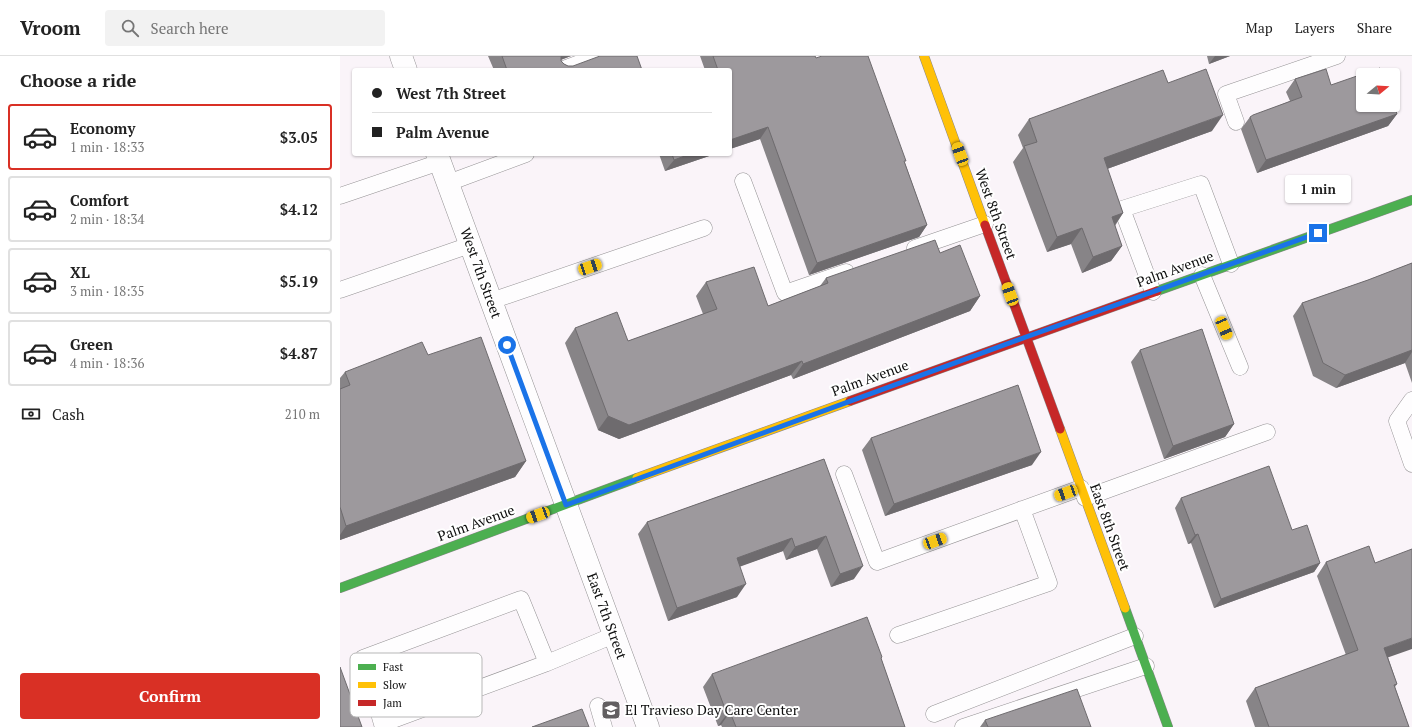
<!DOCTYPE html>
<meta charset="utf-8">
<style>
:root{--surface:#fff;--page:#f2f2f2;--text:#222;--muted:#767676;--line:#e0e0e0;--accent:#d93025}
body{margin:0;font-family:"PT Serif",serif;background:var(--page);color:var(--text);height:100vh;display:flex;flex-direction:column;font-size:15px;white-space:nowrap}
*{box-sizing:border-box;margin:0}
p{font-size:13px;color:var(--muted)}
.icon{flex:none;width:22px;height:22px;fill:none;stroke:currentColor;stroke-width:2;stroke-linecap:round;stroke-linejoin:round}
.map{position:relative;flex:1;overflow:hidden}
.sheet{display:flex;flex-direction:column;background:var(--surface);width:340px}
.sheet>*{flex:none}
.guide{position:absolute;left:12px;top:12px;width:380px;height:88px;border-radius:4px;box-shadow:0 1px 3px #0004;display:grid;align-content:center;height:88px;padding:0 20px;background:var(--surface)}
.needle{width:26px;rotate:72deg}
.tools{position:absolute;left:1016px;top:12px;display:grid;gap:8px}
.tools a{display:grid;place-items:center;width:44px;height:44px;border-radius:4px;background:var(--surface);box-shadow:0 1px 3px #0004;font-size:20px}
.end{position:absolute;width:18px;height:18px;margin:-9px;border:5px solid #1a73e8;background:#fff;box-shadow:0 0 0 2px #fff}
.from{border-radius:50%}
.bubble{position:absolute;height:28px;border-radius:4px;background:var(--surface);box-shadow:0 1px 3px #0004;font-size:13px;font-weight:800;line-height:28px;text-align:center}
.car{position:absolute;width:12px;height:24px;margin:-12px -6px;border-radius:5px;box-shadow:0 0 3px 1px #0007;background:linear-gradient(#f5c518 24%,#345 0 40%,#f5c518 0 76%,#345 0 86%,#f5c518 0)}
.guide b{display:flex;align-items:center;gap:14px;height:38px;font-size:15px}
.guide b+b{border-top:1px solid var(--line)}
.guide i{width:10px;height:10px;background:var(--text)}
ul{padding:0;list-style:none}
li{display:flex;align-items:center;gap:12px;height:66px;margin:0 8px 6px;padding:0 12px;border:2px solid var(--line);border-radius:4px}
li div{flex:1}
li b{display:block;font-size:15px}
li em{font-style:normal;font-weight:800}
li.active{border-color:var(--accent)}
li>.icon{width:36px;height:36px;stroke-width:1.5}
h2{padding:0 20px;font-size:18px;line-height:48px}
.pay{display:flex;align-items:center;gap:10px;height:44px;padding:0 20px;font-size:15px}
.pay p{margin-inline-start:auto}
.button{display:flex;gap:8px;margin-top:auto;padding:8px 20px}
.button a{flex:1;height:46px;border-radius:4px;background:var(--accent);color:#fff;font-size:16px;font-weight:800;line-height:46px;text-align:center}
header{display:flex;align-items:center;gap:24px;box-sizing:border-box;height:56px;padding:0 20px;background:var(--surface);border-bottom:1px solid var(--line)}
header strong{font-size:19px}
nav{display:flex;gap:22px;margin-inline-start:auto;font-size:14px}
.search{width:280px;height:36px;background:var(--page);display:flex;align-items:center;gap:10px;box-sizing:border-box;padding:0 14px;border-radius:4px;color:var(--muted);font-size:15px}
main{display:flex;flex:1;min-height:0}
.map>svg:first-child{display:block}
</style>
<header>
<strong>Vroom</strong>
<div class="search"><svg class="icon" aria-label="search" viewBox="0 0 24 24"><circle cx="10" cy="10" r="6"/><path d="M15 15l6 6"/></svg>Search here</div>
<nav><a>Map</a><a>Layers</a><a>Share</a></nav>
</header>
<main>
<section class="sheet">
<h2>Choose a ride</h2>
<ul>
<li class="active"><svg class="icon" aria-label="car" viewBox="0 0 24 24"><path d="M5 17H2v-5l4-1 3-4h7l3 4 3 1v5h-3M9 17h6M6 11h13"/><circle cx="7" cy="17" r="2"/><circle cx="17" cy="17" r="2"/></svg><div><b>Economy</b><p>1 min · 18:33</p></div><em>$3.05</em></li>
<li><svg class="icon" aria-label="car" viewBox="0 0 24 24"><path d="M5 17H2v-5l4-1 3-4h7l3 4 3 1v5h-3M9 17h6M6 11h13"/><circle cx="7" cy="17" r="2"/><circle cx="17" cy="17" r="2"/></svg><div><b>Comfort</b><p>2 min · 18:34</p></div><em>$4.12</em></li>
<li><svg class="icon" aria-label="car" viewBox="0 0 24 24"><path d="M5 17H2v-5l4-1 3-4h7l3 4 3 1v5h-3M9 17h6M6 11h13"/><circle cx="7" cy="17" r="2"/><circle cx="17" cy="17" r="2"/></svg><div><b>XL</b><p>3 min · 18:35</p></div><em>$5.19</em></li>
<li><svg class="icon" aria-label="car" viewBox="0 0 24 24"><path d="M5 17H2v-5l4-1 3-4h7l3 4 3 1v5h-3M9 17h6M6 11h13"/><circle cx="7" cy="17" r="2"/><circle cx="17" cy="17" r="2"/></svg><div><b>Green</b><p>4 min · 18:36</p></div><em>$4.87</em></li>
</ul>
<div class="pay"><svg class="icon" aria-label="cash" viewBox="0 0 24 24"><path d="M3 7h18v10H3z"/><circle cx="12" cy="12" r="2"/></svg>Cash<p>210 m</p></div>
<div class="button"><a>Confirm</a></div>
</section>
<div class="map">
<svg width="1072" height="671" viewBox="0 0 1072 671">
<rect width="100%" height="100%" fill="#faf4f9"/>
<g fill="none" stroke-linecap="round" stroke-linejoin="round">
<defs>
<path id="lane" d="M221 14 258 0
M896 66 886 38 997 0
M403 125 445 237 506 216
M108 127 186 98
M0 140 100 106
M575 192 645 168
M862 219 900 311
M0 234 130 189
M813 236 782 153 861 128 891 208
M151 245 364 172
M1072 344 1057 365 1072 408
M504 418 537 506 741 432
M745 442 927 376
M558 579 709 527 682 453
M207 607 274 579
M258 650 264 671
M594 658 795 580
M42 668 207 607 181 543 23 602 42 668 43 671
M623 671 806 610"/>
<path id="street" d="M61 0 66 14
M97 98 308 671"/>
<path id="fast" d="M817 235 1072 144
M0 532 297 422
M785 552 828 671"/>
<path id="slow" d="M584 0 645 169
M720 373 785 552
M297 422 510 345"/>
<path id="jam" d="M645 169 720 373
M510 345 817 235"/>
</defs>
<use href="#lane" stroke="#949294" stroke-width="17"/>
<use href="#street" stroke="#949294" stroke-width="23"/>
<use href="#fast" stroke="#8b888a" stroke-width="10"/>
<use href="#slow" stroke="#8b888a" stroke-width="10"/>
<use href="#jam" stroke="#8b888a" stroke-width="10"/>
<use href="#lane" stroke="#fefdfe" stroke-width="16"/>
<use href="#street" stroke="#fefdfe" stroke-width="22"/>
<use href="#fast" stroke="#4caf50" stroke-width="9"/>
<use href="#slow" stroke="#ffc107" stroke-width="9"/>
<use href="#jam" stroke="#c62828" stroke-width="9"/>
</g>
<path fill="#878487" d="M148 0H231L221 4 224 8 228 10 302 14H154Z
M360 0H475L476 2 565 107 587 169 579 181 469 219 420 83 390 93V14H365Z
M867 0H890L869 8Z
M955 23 991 29 1057 58 1048 70 917 117 901 73 910 61 950 45 946 36Z
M828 27 872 75 767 113 783 157 775 170 782 190 771 205 742 217 731 188 707 196 673 106 683 92 678 79 689 63Z
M319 98H375L325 115Z
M600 197 640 240 630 255 453 323 451 319 279 383 258 374 225 287 235 272 288 285 363 258 356 240 366 226 428 250 480 230 486 222Z
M1072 207V327L1065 307 996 332 973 320 953 260 962 247 1028 224Z
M800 294 894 368 885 381 824 403 791 306Z
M88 299 186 405 175 421 0 484V322L5 316Z
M531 382 692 409 545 460 522 394Z
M484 403 514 523 491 531 477 493 446 504 443 495 400 510 397 541 328 565 298 478 307 466Z
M841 442 952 474 980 507 974 516 874 552 851 487 848 488 835 452Z
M986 506 1035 507 1048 601 1057 628 1055 631 1069 671H915L906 645 915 632 1006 599 977 520Z
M542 601 541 602 565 671H382L381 669 378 670 363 631 372 618Z
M645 664 751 671H640Z"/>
<path fill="#6e6b6e" d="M219 0H231L217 5Z
M875 0H890L869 8Z
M1057 58 1048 70 917 117 926 104Z
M883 59 872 75 753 118 764 102Z
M428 71 420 83 390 93V84Z
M350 98H375L325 115 334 104Z
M783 157 772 173V161Z
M587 169 579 181 469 219 477 207Z
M742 172 731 188 707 196 717 181Z
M782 190 771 205 742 217 753 201Z
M640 240 630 255 453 323 463 308Z
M1072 294V296L1065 307 996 332 1005 319Z
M462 305 451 319 279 383 258 374 268 360Z
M894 368 885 381 824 403 833 390Z
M701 396 692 409 545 460 554 448Z
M186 405 175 421 0 484V479L6 470Z
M858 478 851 487 848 488 855 479Z
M486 480 477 493 446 504 455 491Z
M452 482 443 495 388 515 397 502Z
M980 507 974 516 874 552 881 543Z
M523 510 514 523 491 531 500 518Z
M406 528 397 541 328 565 337 552Z
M1072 582V593L1035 606 1044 592Z
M390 656 381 669 378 670 387 658Z"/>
<path fill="#9d999d" stroke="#6e6b6e" d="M162 0H221V5L224 8 228 10H233L260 0H297L302 14H167Z
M373 0H475L476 2 482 0H528L566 105H564L587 169 477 207 428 71 390 84V14H378Z
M1040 12 1043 19H1023V49H1053V47L1057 58 926 104 910 61 913 59 962 41 955 23 986 13 991 29Z
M866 13 883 59 764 102 783 157 772 161 782 190 753 201 742 172 717 181 684 90 697 86 689 63 823 14 828 27Z
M332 98H350L334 104Z
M595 184 600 197 620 189 640 240 463 308 462 305 289 369 268 360 235 272 277 256 288 285 377 253 366 226 414 211 428 250 488 227 486 222Z
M1072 207V294L1005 319 983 307 962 247 1028 224Z
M862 273 894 368 833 390 800 294Z
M141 281 186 405 6 470 0 451V333L10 329 5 316 82 286 88 299Z
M678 329 701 396 554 448 531 382Z
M484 403 523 510 500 518 486 480 455 491 452 482 397 502 406 528 337 552 307 466Z
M929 410 952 474 967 469 980 507 881 543 858 478 855 479 841 442Z
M1029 490 1035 507 1072 493V582L1044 592 1057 628 1054 629 1069 671H929L915 632 1018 594 986 506Z
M527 561 542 601 541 602 565 671H396L390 656 387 658 372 618Z
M0 611 22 671H0Z
M737 633 751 671H648L645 664Z
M242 653 249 671H192Z"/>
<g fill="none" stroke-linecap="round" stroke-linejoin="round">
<path stroke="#1a73e8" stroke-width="5" d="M167 289 226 449 686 281 978 177"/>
</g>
<defs>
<symbol id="school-square" viewBox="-11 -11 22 22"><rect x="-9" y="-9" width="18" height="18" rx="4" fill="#615e60" stroke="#fff"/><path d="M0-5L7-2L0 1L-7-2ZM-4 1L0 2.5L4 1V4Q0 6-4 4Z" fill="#fff"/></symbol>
</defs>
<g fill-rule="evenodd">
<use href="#school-square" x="260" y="643" width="22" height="22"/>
</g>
<g text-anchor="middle" stroke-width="4" stroke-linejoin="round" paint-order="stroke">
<g font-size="14" fill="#0e0e0e" stroke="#fff">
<text transform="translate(656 158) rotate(70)" y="5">West 8th Street</text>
<text transform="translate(835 213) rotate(-20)" y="5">Palm Avenue</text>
<text transform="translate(141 217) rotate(70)" y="5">West 7th Street</text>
<text transform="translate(530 322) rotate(-20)" y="5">Palm Avenue</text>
<text transform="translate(136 467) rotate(-20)" y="5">Palm Avenue</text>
<text transform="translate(770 471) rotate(70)" y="5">East 8th Street</text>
<text transform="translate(267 560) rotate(70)" y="5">East 7th Street</text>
</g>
<g font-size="14" fill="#0e0e0e" stroke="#fff" text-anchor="start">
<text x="285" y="659">El Travieso Day Care Center</text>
</g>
</g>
<rect x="10" y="597" width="132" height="64" rx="6" fill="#fff" stroke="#b7b7b7" stroke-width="1"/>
<rect x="18" y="608" width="18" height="6" fill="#4caf50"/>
<rect x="18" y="626" width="18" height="6" fill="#ffc107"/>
<rect x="18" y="644" width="18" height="6" fill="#c62828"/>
<g font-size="11" fill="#0e0e0e">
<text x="43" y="615">Fast</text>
<text x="43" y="633">Slow</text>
<text x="43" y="651">Jam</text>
</g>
</svg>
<div class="tools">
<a><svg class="needle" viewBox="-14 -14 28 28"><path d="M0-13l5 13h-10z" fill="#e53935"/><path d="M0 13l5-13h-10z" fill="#767676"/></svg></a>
</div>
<i class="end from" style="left:167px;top:289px"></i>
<i class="end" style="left:978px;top:177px"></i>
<div class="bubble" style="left:945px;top:119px;width:66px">1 min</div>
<i class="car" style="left:620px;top:98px;rotate:340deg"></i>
<i class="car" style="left:250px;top:211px;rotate:71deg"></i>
<i class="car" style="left:670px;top:238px;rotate:340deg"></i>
<i class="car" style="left:884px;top:272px;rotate:157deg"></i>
<i class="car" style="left:726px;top:437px;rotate:250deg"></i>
<i class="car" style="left:198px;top:459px;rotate:250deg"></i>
<i class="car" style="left:595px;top:485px;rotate:70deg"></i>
<div class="guide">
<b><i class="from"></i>West 7th Street</b>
<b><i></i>Palm Avenue</b>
</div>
</div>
</main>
